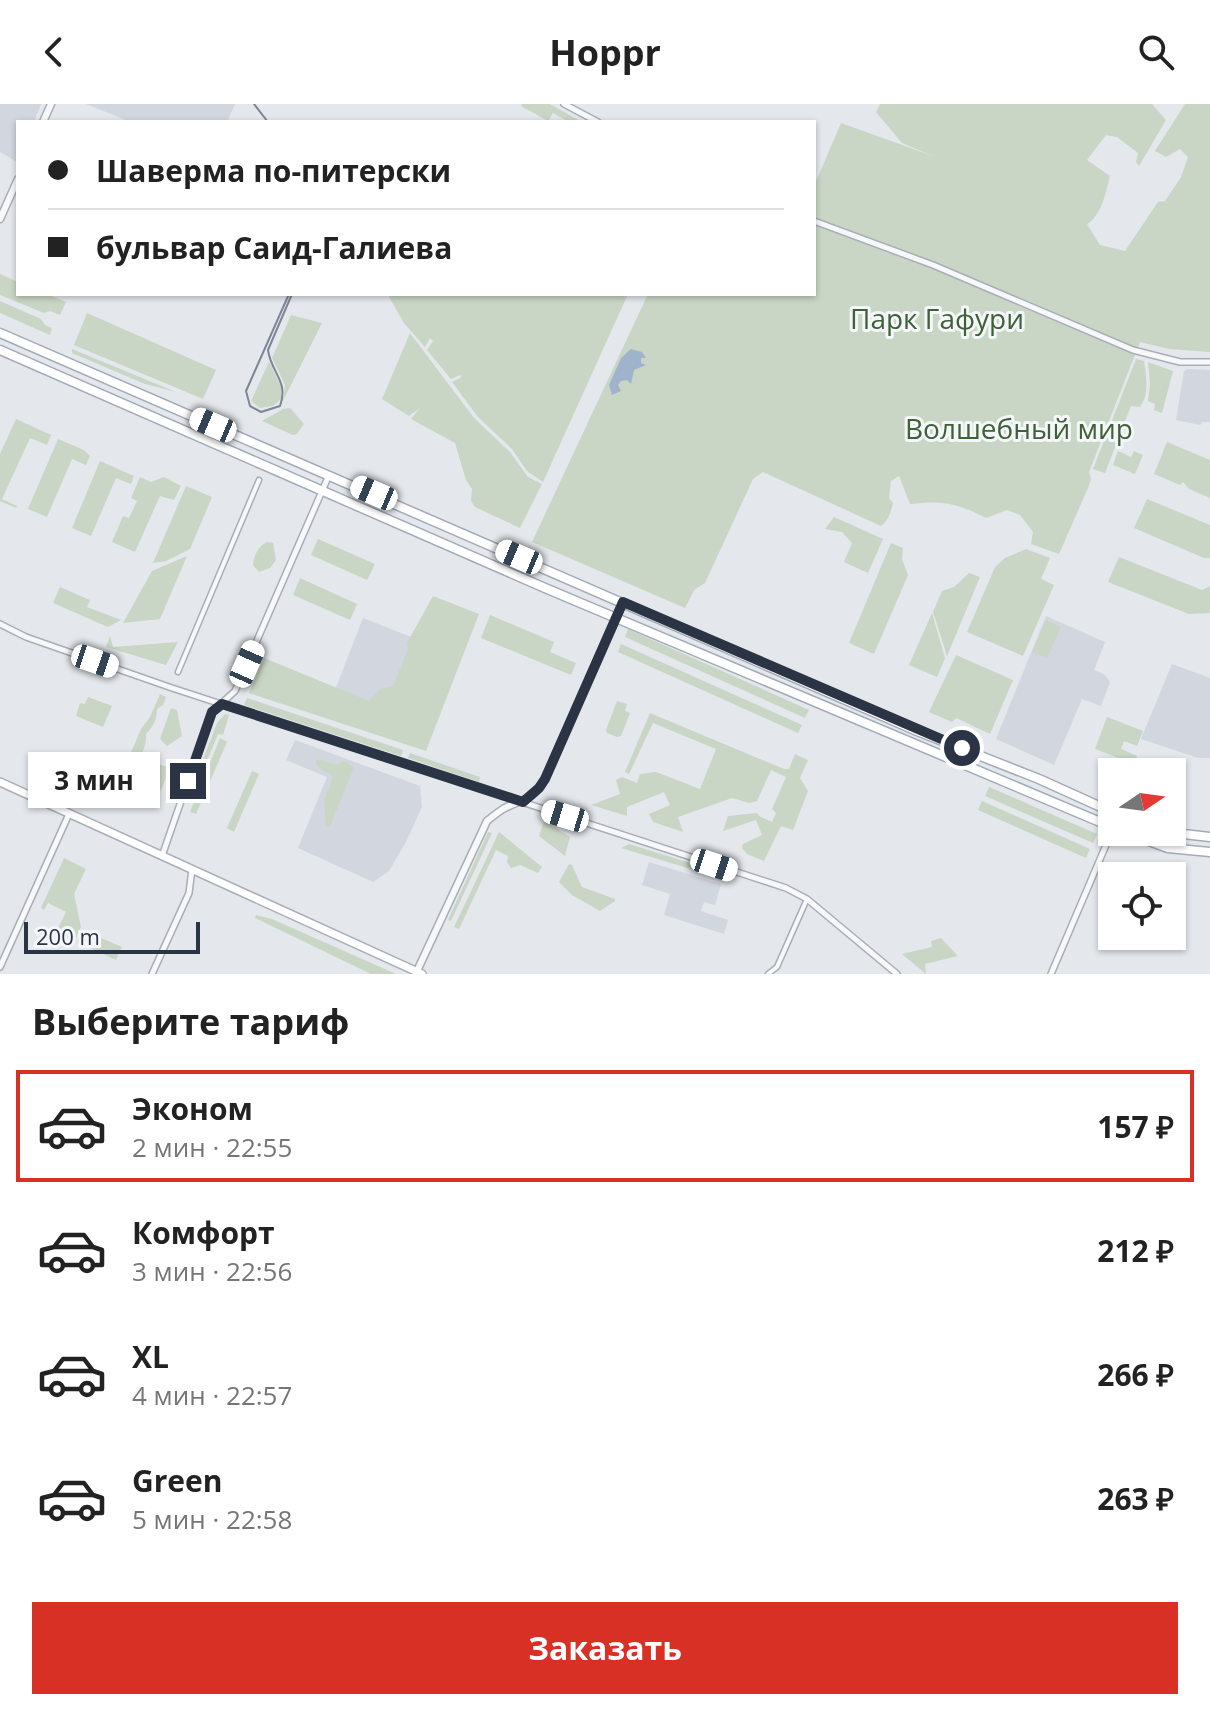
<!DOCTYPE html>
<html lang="ru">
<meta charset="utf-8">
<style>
:root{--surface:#fff;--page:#f6f6f6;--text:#222;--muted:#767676;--line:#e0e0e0;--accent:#d93025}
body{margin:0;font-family:"Open Sans",sans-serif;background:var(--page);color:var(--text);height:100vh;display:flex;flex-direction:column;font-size:30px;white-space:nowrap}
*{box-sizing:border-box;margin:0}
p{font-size:26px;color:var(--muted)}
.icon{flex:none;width:44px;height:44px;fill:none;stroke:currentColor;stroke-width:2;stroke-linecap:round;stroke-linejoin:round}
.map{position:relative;height:870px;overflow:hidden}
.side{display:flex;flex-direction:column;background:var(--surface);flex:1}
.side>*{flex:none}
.hud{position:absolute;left:16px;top:16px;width:800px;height:176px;border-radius:0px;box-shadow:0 2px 6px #0004;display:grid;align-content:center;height:176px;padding:0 32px;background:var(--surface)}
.needle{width:52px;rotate:77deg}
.fabs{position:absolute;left:1098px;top:654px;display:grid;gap:16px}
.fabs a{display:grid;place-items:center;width:88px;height:88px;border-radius:0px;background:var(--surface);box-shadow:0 2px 6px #0004;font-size:40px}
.scale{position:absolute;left:24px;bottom:20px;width:176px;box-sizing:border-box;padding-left:8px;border:4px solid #2b3445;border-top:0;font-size:22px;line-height:28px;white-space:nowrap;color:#2b3445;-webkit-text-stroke:6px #f4f6f9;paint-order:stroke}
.end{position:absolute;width:36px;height:36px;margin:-18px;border:10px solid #2b3445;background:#fff;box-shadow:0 0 0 4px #fff}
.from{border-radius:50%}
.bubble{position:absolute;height:56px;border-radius:0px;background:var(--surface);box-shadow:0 2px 6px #0004;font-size:26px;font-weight:700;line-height:56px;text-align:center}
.car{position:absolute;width:24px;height:48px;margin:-24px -12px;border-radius:10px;box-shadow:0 0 6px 2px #0007;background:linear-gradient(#fff 24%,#345 0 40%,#fff 0 76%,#345 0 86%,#fff 0)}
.hud b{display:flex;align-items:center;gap:28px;height:76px;font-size:30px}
.hud b+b{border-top:2px solid var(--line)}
.hud i{width:20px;height:20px;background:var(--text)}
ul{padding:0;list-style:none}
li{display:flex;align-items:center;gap:24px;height:112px;margin:0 16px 12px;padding:0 16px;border:4px solid transparent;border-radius:0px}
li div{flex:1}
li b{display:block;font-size:30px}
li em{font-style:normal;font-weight:700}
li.selected{border-color:var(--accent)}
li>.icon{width:72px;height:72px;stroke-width:1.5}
h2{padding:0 32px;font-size:36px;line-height:96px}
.cta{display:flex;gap:16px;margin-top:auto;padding:16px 32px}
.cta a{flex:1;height:92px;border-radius:0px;background:var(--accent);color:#fff;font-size:32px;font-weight:700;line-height:92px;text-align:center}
header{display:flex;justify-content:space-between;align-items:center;height:104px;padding:0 32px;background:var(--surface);font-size:36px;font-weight:700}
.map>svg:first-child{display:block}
</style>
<header><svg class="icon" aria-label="back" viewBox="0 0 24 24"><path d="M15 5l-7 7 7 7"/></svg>Hoppr<svg class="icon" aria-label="search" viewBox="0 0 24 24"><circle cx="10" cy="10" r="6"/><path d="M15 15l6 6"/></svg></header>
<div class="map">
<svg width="1210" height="870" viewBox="0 0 1210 870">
<rect width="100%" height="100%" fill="#e4e7ec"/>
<path fill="#d2d6de" d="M0 0H41L34 18H18L17 58 0 48Z
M86 0H235L227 18H131Z
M1187 265 1210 266V318H1203L1200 321 1176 316 1184 267Z
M1046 512 1105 538 1094 566 1105 571 1110 578 1101 602 1082 595 1054 661 996 635Z
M363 514 444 546 415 618 335 586Z
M1172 560 1210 574V654H1198L1141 635Z
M295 636 420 682 422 703 406 738 389 767 373 778 298 744 327 673 286 656Z
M649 758 721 780 715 801 704 798 701 807 728 816 724 830 664 811 670 790 642 781Z"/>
<path fill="#c9d6c5" d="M522 0H550L582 18H564L565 16 553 9 548 17 521 2Z
M880 0H1152L1166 16 1139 62 1136 58 1138 49 1117 33 1106 31 1087 56 1110 72C1106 88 1101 113 1087 120L1100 141 1125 147 1158 98 1165 97 1181 73 1188 53 1180 45 1166 53 1155 47 1185 0H1210V248L1169 245 1140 238 1089 368 1091 375 1088 384 1059 450 1031 440 1033 428 1020 411 1007 406 986 414C957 399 942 396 910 400L899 372 891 377 889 394 893 399C891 408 888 417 881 422L763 368 753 375 705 479 694 486 685 504 532 438 648 190H814V82L841 19 933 52 902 39 876 8Z
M0 170 18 178V190H46L66 198 60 211 50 207 44 209 0 191Z
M392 190H628L543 378 527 367 512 345 478 313 452 278 462 273 460 271 451 275 427 246 433 237 430 234 425 243 404 219 389 193Z
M0 197 41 215 45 221 52 224 50 231 0 209Z
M87 209 216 266 203 295 74 241Z
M291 211 322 219 283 297 285 281 272 254Z
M410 229 474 314 510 348 528 373 542 380 520 424 475 403 471 397 472 385 466 376 455 339 411 315 420 304 409 312 382 295Z
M72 245 176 288 145 280 72 249Z
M1136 255 1144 257C1146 273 1150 289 1140 303L1131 302 1105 369 1093 365Z
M269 258 281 282V295L273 302 260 304 251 297Z
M1148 258 1173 267 1162 309 1154 306 1155 300 1148 297 1150 280Z
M290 304 304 320 297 330 293 331 262 317 283 305Z
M16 315 51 331 47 341 30 334 2 395 17 402 16 404 0 397V350Z
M58 335 84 346 90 352 86 361 72 355 47 413 28 405Z
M1167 338 1210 356V394L1189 385 1183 378 1180 381 1154 370Z
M1118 347 1131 353 1134 347 1143 351 1135 370 1113 361Z
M100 357 134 372 131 380 116 374 91 432 72 424Z
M140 373 151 378 164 373 181 382 174 396 160 392 135 448 112 438 123 412 129 414 137 397 131 394Z
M186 382 212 393 190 445 166 457 153 459Z
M1147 395 1210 421V454H1204L1134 424Z
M834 413 883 435 868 469 844 458 852 439 842 428 825 425Z
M318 435 375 460 367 476 311 451Z
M267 438 273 439 276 456 270 464 259 468 253 461C254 451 258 443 267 438Z
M891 439 903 444 902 455 908 471 874 550 849 539Z
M1026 445 1050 454 1041 475 1054 481 1023 552 967 528 995 463 1005 454Z
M187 452 160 515 123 519 152 467Z
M1119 453 1202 486 1210 482V509L1189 510 1108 478Z
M969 469 980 473 947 552 933 508 942 487 954 483Z
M300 474 357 500 350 516 293 491Z
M60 483 90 496 87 503 121 516 108 523 53 499Z
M433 492 479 510 426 647 249 589 264 554 369 597 380 585 393 582 408 545 407 539Z
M932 509 945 554 937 573 909 561Z
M490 511 554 538 550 548 576 559 571 571 481 534Z
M1046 516 1061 523 1047 554 1032 548Z
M628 525 809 606 805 614 625 533Z
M110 532 113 543 178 538 166 561 106 543Z
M621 540 802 621 798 629 618 548Z
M956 551 1013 576 990 630 956 614 952 618 929 608Z
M160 590 166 593 163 601 157 605C157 615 153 623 146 630 147 647 137 660 123 668L141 625 150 613Z
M88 593 112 602 103 623 76 612 80 599 85 600Z
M247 594 403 646 401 652 244 601Z
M617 597 627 600 625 607 630 609 621 632 617 633 607 629 606 626Z
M171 604 177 606 182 632 167 642 160 635Z
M650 609 784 665H789L795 650 808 656 800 674 808 687 793 726 781 722 764 757 747 750 742 744 743 740 762 731 756 716 723 727 728 712 757 709 759 712 772 718 776 709 772 705 786 673 771 666 757 697 749 699 732 694 678 713 683 728 653 718 649 710 670 701 664 688 627 703V712L591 701 620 690 616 676 622 673 637 679 640 670 656 668 700 685 716 645 653 619 629 670 625 668Z
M225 610 229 611 223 631 218 630 190 699 187 697 217 619Z
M1107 613 1143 627 1137 642 1124 637 1121 645 1137 652 1134 660 1095 645Z
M220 634 227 638 196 710 190 708Z
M410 649 480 673 479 678 408 654Z
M316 655 338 661 344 657 354 663 330 722H326L324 696 333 673 316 661Z
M153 658 170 664 161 686 145 680Z
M252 667 259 670 234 728 227 724Z
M989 683 1097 730 1093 739 985 692Z
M982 697 1090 745 1086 754 978 706Z
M544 717 570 733 565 752 539 732Z
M488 728 492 729 451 817 448 816Z
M499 728 542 763 538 769 520 761 511 764 507 758 508 752 496 746 459 825 454 823Z
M629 740 706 764 704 769 621 744Z
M64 754 86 765 74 790 81 823 74 838 51 827 52 825 57 826 66 808 48 799 44 806 41 804Z
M569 760 572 761 582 783 615 795V797L600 807 572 791 559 778Z
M256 811 272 815 396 870H371L255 814Z
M82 826 122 843 116 856 77 838Z
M941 834 958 852 925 860 926 870 902 850 932 843 931 837Z"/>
<path fill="#9fb4cc" d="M631 245 642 248 646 254H641V259L646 261 634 266 631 280 627 276 621 277 618 281 621 287 612 291 609 281 621 254Z"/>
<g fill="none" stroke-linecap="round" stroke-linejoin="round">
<defs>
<path id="pedestrian" d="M178 568 259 376
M768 870 777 863 807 795"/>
<path id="minor" d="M564 0 598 18
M814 117 933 161 1133 246 1180 258H1210
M0 520 26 533 172 584 786 784 807 795 897 870
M162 752 212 608 235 587 329 371
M0 863 69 710
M152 870 189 789 192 765
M1051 870 1112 727"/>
<path id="tertiary" d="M43 18 51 0
M0 115 18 75
M417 867 487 717C492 713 498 708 503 705 523 694 532 698 545 675L623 498"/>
<path id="secondary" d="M0 678 422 870"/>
<path id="primary" d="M0 229 917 627 1039 675 1112 708
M0 246 545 484 1112 723
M1124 728 1168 744 1210 748
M1166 728 1210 733"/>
</defs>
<use href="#pedestrian" stroke="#a9aeb7" stroke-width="7"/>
<use href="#minor" stroke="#a9aeb7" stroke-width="8"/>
<use href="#tertiary" stroke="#a9aeb7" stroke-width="9"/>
<use href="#secondary" stroke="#a9aeb7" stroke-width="10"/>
<use href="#primary" stroke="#a3abb8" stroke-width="11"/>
<use href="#pedestrian" stroke="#f7f8fa" stroke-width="4"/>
<use href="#minor" stroke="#f7f8fa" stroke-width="5"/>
<use href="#tertiary" stroke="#f7f8fa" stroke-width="6"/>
<use href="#secondary" stroke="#fff" stroke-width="7"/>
<use href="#primary" stroke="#fff" stroke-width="8"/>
<path stroke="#7d8696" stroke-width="2" d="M254 0 268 18
M289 190 246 287 250 302 261 308 280 302C289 277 271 269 268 246L292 190"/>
</g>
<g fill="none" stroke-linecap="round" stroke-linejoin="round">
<path stroke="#2b3445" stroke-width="10" d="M188 677 212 608 222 600 523 698 539 684 545 675 623 498 962 644"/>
</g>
<g text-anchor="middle" stroke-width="6" stroke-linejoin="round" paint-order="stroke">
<g font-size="28" fill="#3f6138" stroke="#f4f6f9">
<text x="937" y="225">Парк Гафури</text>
<text x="1019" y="335">Волшебный мир</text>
</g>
</g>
</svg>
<div class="fabs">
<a><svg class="needle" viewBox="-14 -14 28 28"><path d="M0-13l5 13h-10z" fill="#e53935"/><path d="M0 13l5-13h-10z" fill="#767676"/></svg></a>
<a><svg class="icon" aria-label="locate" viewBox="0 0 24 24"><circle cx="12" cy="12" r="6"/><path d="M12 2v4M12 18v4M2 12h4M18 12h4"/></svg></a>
</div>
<div class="scale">200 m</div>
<i class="end from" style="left:962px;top:644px"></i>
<i class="end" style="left:188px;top:677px"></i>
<div class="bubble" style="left:28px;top:648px;width:132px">3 мин</div>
<i class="car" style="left:213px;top:321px;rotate:293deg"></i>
<i class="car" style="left:374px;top:389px;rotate:293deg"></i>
<i class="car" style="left:519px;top:453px;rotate:293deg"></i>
<i class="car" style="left:95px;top:557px;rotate:109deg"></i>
<i class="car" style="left:247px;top:560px;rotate:24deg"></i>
<i class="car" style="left:565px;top:712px;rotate:287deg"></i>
<i class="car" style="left:714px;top:761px;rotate:108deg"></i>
<div class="hud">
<b><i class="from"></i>Шаверма по-питерски</b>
<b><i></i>бульвар Саид-Галиева</b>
</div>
</div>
<section class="side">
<h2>Выберите тариф</h2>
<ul>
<li class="selected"><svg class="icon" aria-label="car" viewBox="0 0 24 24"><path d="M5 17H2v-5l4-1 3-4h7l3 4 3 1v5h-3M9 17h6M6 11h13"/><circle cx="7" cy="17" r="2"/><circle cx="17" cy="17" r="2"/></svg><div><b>Эконом</b><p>2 мин · 22:55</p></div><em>157 ₽</em></li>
<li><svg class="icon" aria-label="car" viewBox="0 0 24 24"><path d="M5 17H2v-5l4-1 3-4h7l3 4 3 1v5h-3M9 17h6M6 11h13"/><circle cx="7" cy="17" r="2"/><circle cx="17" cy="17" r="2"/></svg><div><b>Комфорт</b><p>3 мин · 22:56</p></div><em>212 ₽</em></li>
<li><svg class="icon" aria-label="car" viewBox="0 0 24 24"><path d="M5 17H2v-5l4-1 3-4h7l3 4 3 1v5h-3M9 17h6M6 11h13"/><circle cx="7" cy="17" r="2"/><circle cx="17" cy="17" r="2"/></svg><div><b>XL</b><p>4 мин · 22:57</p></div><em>266 ₽</em></li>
<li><svg class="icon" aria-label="car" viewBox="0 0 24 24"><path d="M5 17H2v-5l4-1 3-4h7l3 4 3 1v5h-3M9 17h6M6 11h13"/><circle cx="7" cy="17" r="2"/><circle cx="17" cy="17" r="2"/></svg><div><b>Green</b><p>5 мин · 22:58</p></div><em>263 ₽</em></li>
</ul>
<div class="cta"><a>Заказать</a></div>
</section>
